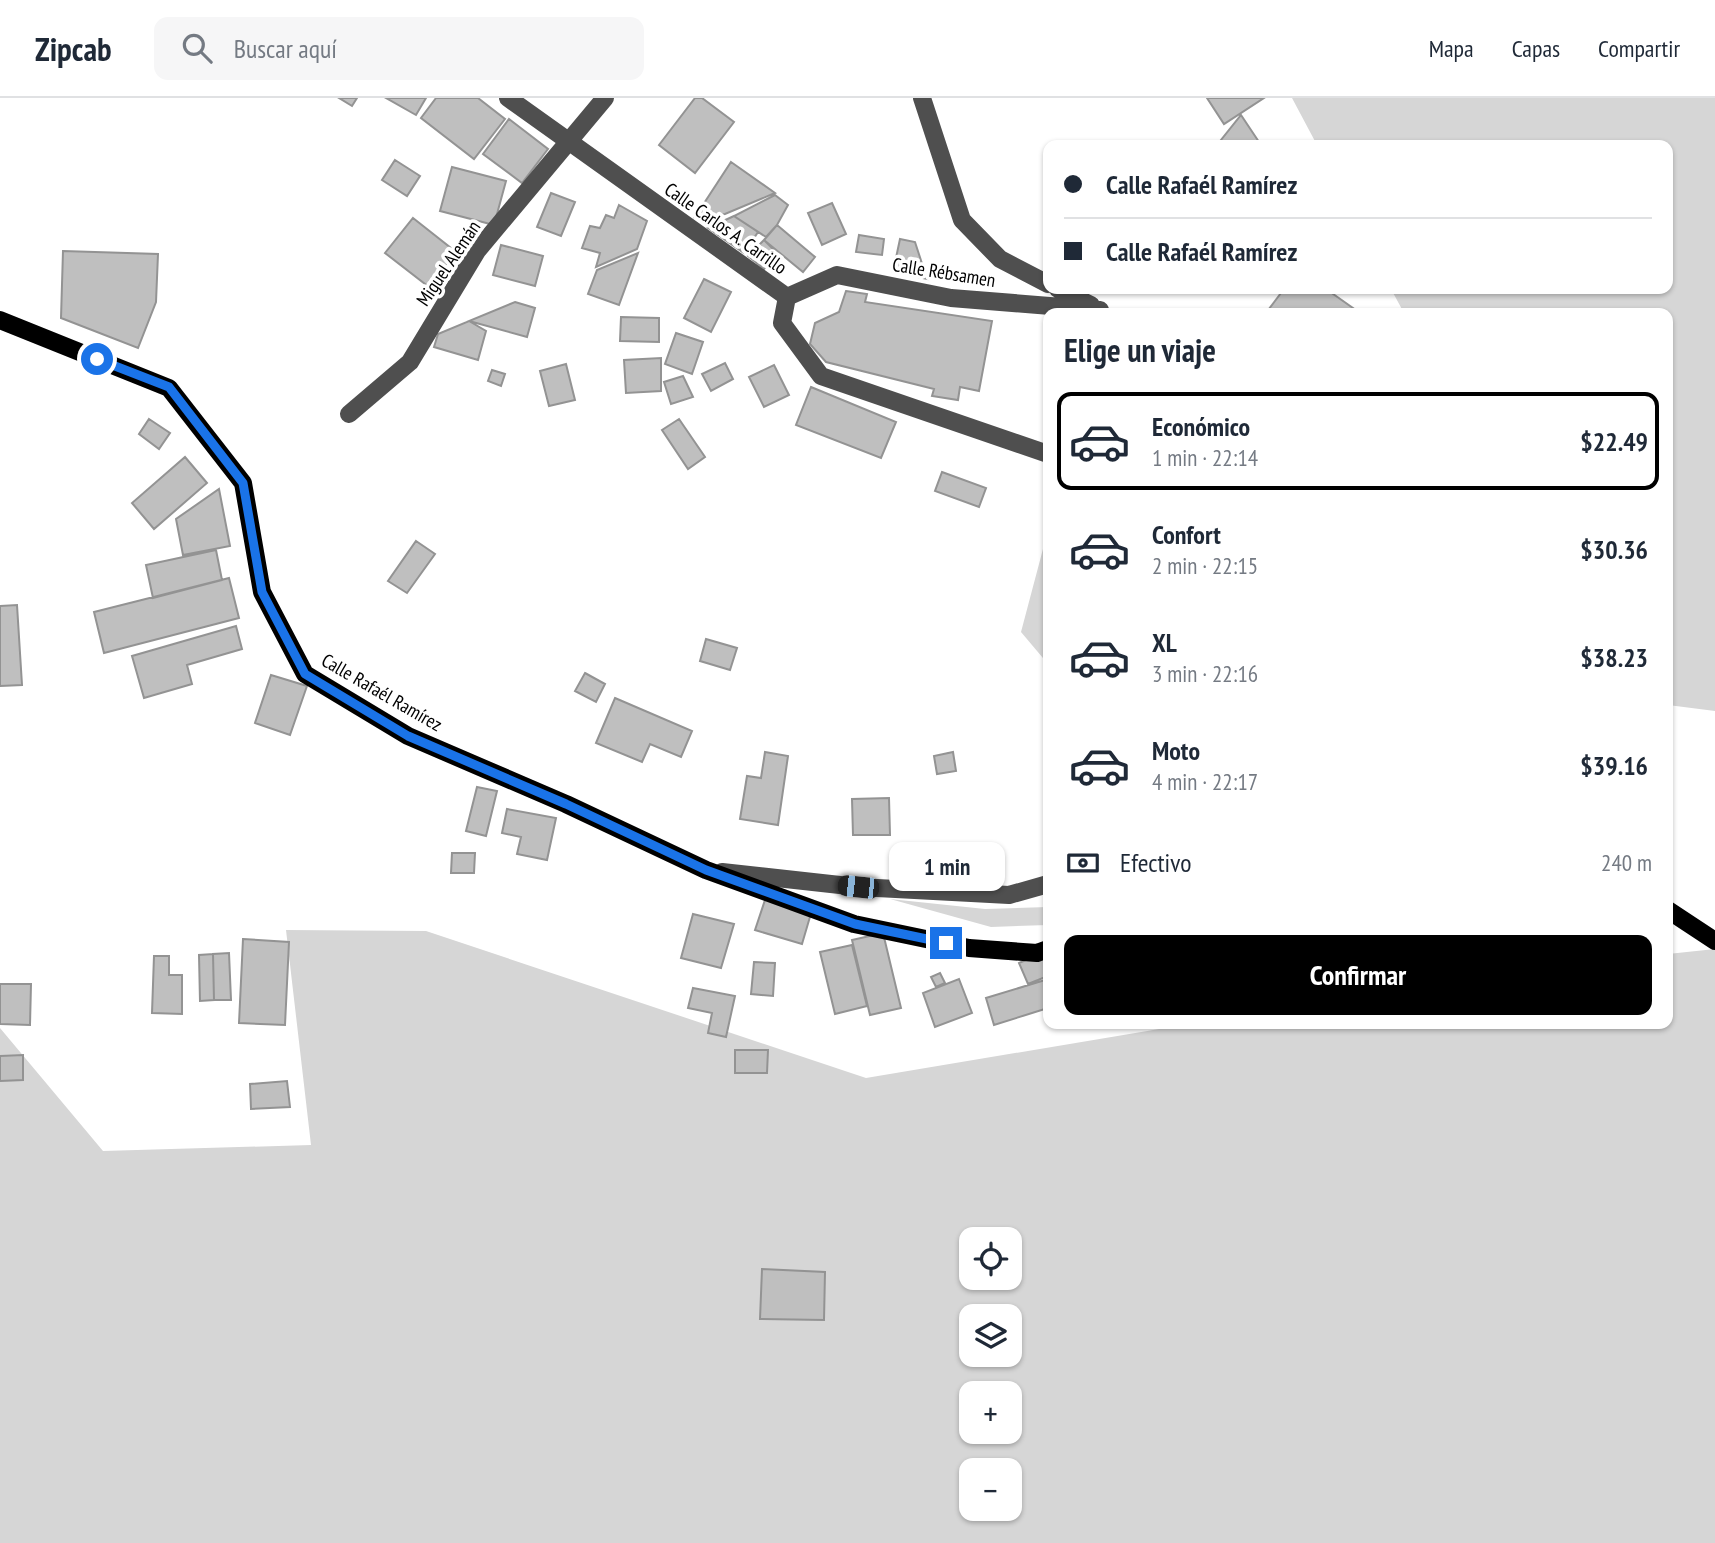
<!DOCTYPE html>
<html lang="es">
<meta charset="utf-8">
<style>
:root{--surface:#fff;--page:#f6f6f7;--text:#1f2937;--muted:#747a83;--line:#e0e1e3;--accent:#000}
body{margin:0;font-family:"PT Sans Narrow",sans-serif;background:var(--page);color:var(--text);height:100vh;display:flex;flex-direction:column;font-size:26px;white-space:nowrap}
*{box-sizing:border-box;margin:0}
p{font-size:23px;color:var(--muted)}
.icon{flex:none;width:38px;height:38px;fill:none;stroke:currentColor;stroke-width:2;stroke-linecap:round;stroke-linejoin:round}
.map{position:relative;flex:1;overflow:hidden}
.panel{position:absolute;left:1043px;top:210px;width:630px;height:721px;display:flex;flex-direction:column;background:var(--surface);border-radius:14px;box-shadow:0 2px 5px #0004}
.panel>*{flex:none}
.guide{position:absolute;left:1043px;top:42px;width:630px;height:154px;border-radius:14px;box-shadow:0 2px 5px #0004;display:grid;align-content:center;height:154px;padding:0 21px;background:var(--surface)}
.buttons{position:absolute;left:959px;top:1129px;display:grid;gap:14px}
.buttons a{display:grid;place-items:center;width:63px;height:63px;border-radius:14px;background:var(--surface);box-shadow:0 2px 5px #0004;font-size:35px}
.end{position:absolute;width:32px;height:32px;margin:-16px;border:9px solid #1a73e8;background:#fff;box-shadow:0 0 0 4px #fff}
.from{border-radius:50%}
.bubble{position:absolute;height:49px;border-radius:14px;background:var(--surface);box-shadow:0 2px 5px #0004;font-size:23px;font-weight:800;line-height:49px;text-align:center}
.car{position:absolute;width:21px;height:42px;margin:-21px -10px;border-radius:9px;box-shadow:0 0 5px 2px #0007;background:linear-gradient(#222 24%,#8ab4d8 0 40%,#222 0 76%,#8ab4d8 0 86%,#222 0)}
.guide b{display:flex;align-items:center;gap:24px;height:66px;font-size:26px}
.guide b+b{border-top:2px solid var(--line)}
.guide i{width:18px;height:18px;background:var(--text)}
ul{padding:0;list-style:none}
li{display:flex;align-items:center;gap:21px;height:98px;margin:0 14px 10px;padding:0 7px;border:4px solid transparent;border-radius:14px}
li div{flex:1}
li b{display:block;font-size:26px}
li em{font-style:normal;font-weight:800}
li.active{border-color:var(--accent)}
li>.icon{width:63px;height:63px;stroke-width:1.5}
h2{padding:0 21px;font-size:32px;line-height:84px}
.pay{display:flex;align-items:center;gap:18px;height:77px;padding:0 21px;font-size:26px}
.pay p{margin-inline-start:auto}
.primary-button{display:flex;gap:14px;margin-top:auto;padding:14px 21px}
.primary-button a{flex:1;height:80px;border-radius:14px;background:var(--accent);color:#fff;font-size:28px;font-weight:800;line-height:80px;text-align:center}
header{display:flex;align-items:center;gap:42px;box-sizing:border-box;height:98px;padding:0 35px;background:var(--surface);border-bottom:2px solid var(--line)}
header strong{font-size:33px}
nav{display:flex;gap:38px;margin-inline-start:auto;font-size:24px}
.search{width:490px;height:63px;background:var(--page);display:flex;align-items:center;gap:18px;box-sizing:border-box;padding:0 24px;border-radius:14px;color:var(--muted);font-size:26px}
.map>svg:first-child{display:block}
</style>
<header>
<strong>Zipcab</strong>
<div class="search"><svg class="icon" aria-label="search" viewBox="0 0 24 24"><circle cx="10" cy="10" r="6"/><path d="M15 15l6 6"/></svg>Buscar aquí</div>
<nav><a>Mapa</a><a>Capas</a><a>Compartir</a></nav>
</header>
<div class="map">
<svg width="1715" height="1445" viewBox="0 0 1715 1445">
<rect width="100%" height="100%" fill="#fff"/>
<path fill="#d6d6d6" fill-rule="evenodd" d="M1292 0H1715V613L1668 607V215H1404L1391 191H1668V47H1317Z
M1048 432V566L1021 534Z
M890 801 985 811 1048 809V827L991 829Z
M286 832 426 833 866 980 1189 926H1668V856L1715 851V1445H0V930L103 1053 311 1047ZM971 1141H1010V1180H971ZM971 1218H1010V1256H971ZM971 1295H1010V1334H971ZM971 1372H1010V1410H971Z"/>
<path fill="#bfbfbf" stroke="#939393" stroke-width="2" d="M339 0H357L352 8Z
M386 0H426L416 17Z
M436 0H478L505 21 474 61 421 20Z
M695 0H702L734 24 695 75 659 47Z
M1207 0H1264L1224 26Z
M1241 17 1261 47H1217Z
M509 21 548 51 522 85 483 56Z
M395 62 420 78 407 98 382 82Z
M731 64 775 95 725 116 695 119Z
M452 69 506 83 494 127 440 113Z
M551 95 575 104 561 138 537 129Z
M775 97 788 107 777 127 766 139 734 118Z
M832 105 846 136 822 147 808 115Z
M619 107 647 123 637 151 596 169 600 155 582 150 590 128 600 130 606 117 614 120Z
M734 118 758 134 744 155 708 130Z
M413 120 456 154 429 189 385 155Z
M777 127 815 159 803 174 764 142Z
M859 137 884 141 882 157 856 154Z
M900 141 915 144 927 181 893 174Z
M764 142 777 155 764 171 748 158Z
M501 147 543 158 535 188 493 177Z
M63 153 158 156 156 204 138 250 61 220Z
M638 155 619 207 588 196 597 172Z
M704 181 731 194 711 234 684 220Z
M1284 191H1326L1360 215H1266Z
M846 193 867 196 865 204 992 223 979 293 960 289 958 302 932 298 934 291 826 264 810 246 815 225 839 214Z
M515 204 535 210 527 239 469 223Z
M621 219 659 220V244L620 243Z
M469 223 486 233 478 262 434 249 438 236Z
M676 235 703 244 692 276 665 266Z
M661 260V293L626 295 624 262Z
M725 265 733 281 711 293 702 276Z
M566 266 575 302 549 308 540 273Z
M774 267 789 297 764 309 749 279Z
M492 272 505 276 501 288 488 283Z
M683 278 693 299 671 306 664 284Z
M811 289 896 324 881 360 796 327Z
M149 321 170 335 159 351 139 336Z
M679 321 705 359 688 371 662 332Z
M185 359 207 385 154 431 132 405Z
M942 374 986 390 979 409 935 393Z
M219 391 230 448 183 457 176 421Z
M416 443 435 456 407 495 388 483Z
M216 452 222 482 153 500 146 467Z
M229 480 239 520 104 555 94 514Z
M17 507 22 587 0 588V508Z
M236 528 242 551 187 567 192 586 144 600 132 558Z
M706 541 737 550 730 572 700 563Z
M585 575 605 586 596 604 575 593Z
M271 577 307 588 290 637 255 625Z
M615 600 692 633 681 659 650 646 642 664 596 645Z
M765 654 788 658 778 727 740 721 747 678 761 680Z
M953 654 956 673 937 676 934 658Z
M477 689 497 693 486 738 466 733Z
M889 700 890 737H853L852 701Z
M507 711 556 720 547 762 517 756 521 739 502 735Z
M452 755H475L474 775H451Z
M766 799 812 812 802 846 755 832Z
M693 816 734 826 721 870 681 860Z
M883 835 901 910 870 917 852 842Z
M243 841 289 844 285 927 239 925Z
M852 847 867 908 835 916 820 854Z
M1048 852V878L1028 886 1019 865Z
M229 855 231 902H214L213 856Z
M213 856 214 902 200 903 199 857Z
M154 858H169V877H182V916L152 915Z
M754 864 775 865 773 898 751 896Z
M940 875 945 885 936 889 931 879Z
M959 881 972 915 935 929 923 895Z
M1045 882 1048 893V910L994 927 986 900Z
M0 886H31L30 927 0 926Z
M693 890 735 898 726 939 708 935 712 915 688 910Z
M735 952H768L767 975H735Z
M23 957V982L0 983V958Z
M287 983 290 1009 251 1011 250 986Z
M762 1171 825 1174 824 1222 760 1221Z"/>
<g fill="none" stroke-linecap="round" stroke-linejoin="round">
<path stroke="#4f4f4f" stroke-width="18" d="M508 0 787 199
M922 0 962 122 1000 161 1048 186
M1058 191 1091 207
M787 199 782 225 821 278 1048 356
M787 199 837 177 951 200 1100 212
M349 316 410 264 477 153 605 0
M722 774 858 789 1009 797 1048 786"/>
<path stroke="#000" stroke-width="18" d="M0 222 169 290 243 385 262 494 305 576 408 638 566 706 706 772 854 826 969 850 1037 855 1048 851
M1668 812 1715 843"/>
</g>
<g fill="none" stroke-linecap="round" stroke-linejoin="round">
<path stroke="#1a73e8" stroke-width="9" d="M97 261 169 289 243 385 262 494 305 576 408 638 566 706 706 772 855 826 946 845"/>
</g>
<g text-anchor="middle" stroke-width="7" stroke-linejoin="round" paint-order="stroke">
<g font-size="19" fill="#000" stroke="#fff">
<text transform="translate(726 130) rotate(35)" y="7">Calle Carlos A. Carrillo</text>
<text transform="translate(448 165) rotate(-56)" y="7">Miguel Alemán</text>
<text transform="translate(944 174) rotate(9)" y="7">Calle Rébsamen</text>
<text transform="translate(382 594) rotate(30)" y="7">Calle Rafaél Ramírez</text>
</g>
</g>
</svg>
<div class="buttons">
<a><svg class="icon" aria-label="locate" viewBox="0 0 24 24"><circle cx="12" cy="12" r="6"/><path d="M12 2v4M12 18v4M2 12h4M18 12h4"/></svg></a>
<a><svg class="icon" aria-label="layers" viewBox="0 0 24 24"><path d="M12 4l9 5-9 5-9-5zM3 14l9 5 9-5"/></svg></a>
<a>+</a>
<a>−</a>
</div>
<i class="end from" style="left:97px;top:261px"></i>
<i class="end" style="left:946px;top:845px"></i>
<div class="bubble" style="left:889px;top:744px;width:116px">1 min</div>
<i class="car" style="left:858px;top:789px;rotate:276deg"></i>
<div class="guide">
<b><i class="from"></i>Calle Rafaél Ramírez</b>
<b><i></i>Calle Rafaél Ramírez</b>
</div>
<section class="panel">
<h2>Elige un viaje</h2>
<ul>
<li class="active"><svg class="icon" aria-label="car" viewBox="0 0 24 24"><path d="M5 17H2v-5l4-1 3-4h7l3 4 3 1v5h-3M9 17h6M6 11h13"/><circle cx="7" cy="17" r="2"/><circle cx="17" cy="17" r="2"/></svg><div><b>Económico</b><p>1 min · 22:14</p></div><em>$22.49</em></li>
<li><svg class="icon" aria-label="car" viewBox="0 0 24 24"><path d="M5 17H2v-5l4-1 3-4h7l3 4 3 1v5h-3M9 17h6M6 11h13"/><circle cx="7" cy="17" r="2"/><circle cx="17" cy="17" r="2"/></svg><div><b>Confort</b><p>2 min · 22:15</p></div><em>$30.36</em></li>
<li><svg class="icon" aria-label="car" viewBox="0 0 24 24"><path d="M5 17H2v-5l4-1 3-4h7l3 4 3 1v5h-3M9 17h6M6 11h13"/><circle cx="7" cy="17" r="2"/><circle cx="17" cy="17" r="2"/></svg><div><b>XL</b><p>3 min · 22:16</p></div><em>$38.23</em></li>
<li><svg class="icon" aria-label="car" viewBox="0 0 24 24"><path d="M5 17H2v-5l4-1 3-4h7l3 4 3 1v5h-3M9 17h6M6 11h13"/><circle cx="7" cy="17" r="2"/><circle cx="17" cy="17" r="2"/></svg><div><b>Moto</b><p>4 min · 22:17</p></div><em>$39.16</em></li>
</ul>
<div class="pay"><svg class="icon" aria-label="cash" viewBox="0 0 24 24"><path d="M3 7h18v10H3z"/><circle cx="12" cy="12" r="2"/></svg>Efectivo<p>240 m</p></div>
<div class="primary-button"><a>Confirmar</a></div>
</section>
</div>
